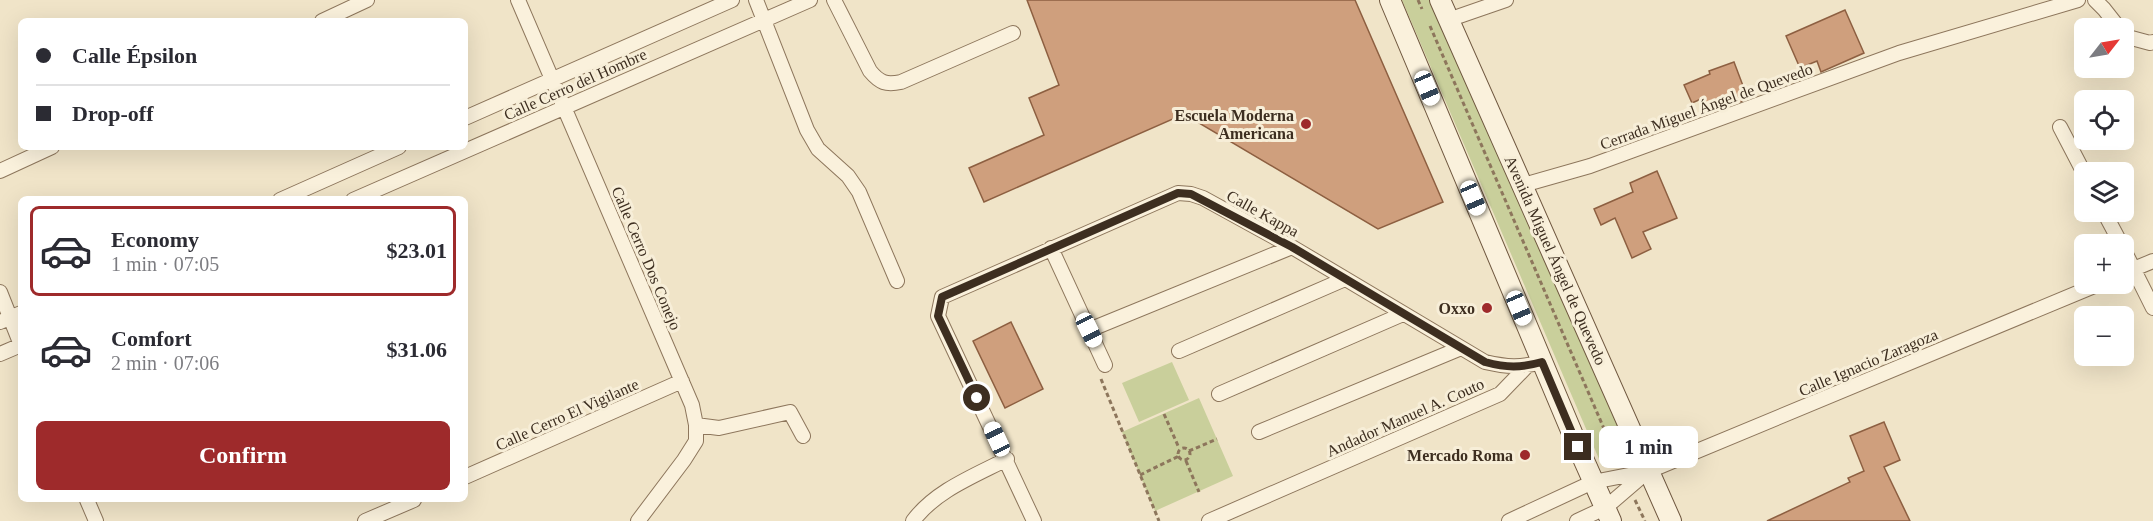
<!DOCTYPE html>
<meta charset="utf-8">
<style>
:root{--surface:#fff;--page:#f7f7f7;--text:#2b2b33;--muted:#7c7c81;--line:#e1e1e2;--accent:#9e2a2b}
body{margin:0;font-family:Georgia,serif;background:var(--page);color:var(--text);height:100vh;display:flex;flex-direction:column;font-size:22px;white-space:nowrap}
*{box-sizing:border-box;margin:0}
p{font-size:20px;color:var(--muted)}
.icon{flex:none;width:33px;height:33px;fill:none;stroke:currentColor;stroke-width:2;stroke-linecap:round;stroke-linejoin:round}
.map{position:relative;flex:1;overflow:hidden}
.side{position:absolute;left:18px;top:196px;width:450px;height:306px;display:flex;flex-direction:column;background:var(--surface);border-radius:9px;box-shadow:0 6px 24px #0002}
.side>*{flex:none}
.banner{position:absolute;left:18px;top:18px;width:450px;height:132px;border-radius:9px;box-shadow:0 6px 24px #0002;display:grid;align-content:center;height:132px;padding:0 18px;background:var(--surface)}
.needle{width:39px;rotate:59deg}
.buttons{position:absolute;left:2074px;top:18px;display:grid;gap:12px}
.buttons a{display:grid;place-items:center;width:60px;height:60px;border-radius:9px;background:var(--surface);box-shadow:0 6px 24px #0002;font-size:30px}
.end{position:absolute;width:27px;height:27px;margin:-14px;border:8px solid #3d2e20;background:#fff;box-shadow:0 0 0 3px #fff}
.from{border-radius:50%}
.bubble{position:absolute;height:42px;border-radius:9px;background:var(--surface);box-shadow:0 6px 24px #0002;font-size:20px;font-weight:700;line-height:42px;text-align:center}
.car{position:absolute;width:18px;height:36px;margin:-18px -9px;border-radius:8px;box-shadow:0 0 4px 2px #0007;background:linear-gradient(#fff 24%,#345 0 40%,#fff 0 76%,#345 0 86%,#fff 0)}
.banner b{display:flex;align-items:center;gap:21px;height:57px;font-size:22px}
.banner b+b{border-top:2px solid var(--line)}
.banner i{width:15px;height:15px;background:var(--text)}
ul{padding:10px 0 0;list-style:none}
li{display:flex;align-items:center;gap:18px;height:90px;margin:0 12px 9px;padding:0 6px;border:3px solid transparent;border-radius:9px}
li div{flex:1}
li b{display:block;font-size:22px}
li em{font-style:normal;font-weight:700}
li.active{border-color:var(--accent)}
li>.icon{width:54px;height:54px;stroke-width:1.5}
.button{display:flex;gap:12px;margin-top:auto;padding:12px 18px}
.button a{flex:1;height:69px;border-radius:9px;background:var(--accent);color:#fff;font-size:24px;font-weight:700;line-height:69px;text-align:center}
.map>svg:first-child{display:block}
</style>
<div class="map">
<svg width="2153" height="521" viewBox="0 0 2153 521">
<rect width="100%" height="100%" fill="#f0e4c8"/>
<path fill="#c9cf9b" d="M1402 0H1431L1631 455 1602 466Z
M1172 362 1189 400 1139 422 1122 383Z
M1199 398 1233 476 1155 511 1122 432Z"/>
<path fill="#cf9f7d" stroke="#8d5f41" stroke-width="1.5" d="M1027 0H1355L1443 202 1378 229 1184 114 984 202 969 168 1044 135 1029 98 1059 85Z
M1845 10 1864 53 1821 72 1817 61 1800 68 1786 36Z
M1734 62 1748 99 1707 114 1701 99 1692 103 1684 85 1710 74 1709 71Z
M1657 171 1677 218 1643 232 1651 249 1632 258 1615 218 1601 225 1594 209 1633 192 1630 183Z
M1011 322 1043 389 1005 408 973 341Z
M1884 422 1900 460 1884 467 1910 521H1767L1850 482 1848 478 1864 471 1850 436Z"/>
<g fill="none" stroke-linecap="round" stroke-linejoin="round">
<defs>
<path id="street" d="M518 0 692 405 696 425V441L684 460 638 521
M756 0 807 130 818 149 848 176 859 192 897 281
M834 0 870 71C880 83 886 85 901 82L1013 33
M2095 0 2104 9 2119 28
M1448 20 1506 0
M322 21 367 0
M2124 36 2150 43 2153 42
M465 118 732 0
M2060 127 2085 175
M0 171 52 147
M1523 185 1590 166 1899 53 2078 0
M280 200 399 147
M353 200 810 0
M2104 212 2121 244
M1051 248 1105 365
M2124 250 2153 308
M2124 273 2153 261
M0 292 21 345
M0 322 21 313
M1089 330 1292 247
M1179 351 1345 279
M0 354 21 345
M1219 394 1403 314
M696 425 719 428 790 412 803 436
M1259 432 1461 348
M465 477 682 381
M87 500 96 521
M365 521 414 500
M913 521C935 491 974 476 1007 459
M1034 521 938 316 942 297 1178 193 1191 194 1203 198 1292 247 1485 362C1507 367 1520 368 1542 362
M1209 521 1500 394 1527 366
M1509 521 1593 482 1649 471 2099 284
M1577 521 1605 508 1647 472"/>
<path id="secondary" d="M1390 0 1578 447 1611 521
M1440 0 1671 521"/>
</defs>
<use href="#street" stroke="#8d765c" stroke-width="16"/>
<use href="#secondary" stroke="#6f573f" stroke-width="22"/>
<path stroke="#8d765c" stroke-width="3" stroke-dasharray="4.5 3" stroke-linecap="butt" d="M1418 0 1422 9
M1430 26 1618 461
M1101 379 1159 521
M1164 414 1179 448
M1178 454a6 6 0 1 1 12 0a6 6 0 1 1-12 0Z
M1189 451 1217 439
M1186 461 1199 492
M1140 475 1179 456
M1635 500 1645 521"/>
<use href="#street" stroke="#faf1dc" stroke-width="14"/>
<use href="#secondary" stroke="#faf1dc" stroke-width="20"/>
</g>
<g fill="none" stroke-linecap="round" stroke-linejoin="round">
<path stroke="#3d2e20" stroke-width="8" d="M977 398 938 316 942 297 1178 193 1191 194 1292 247 1485 362C1507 368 1520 368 1542 362L1578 447"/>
</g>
<g fill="#9e2a2b" stroke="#f7eed8" stroke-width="2">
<circle cx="1306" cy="124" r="6"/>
<circle cx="1487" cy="308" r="6"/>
<circle cx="1525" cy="455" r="6"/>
</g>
<g text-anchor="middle" stroke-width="6" stroke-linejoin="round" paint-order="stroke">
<g font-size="16" fill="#3d2e20" stroke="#f7eed8">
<text transform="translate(575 84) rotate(-24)" y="6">Calle Cerro del Hombre</text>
<text transform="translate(1706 106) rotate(-20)" y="6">Cerrada Miguel Ángel de Quevedo</text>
<text transform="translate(1263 213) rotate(29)" y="6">Calle Kappa</text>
<text transform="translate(647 258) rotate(67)" y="6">Calle Cerro Dos Conejo</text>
<text transform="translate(1556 260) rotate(66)" y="6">Avenida Miguel Ángel de Quevedo</text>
<text transform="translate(1868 362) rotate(-23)" y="6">Calle Ignacio Zaragoza</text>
<text transform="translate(567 414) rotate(-24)" y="6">Calle Cerro El Vigilante</text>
<text transform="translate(1405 417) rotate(-24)" y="6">Andador Manuel A. Couto</text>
</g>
<g font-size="16" font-weight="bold" fill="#3d2e20" stroke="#f7eed8" text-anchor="end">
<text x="1294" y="121">Escuela Moderna<tspan x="1294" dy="18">Americana</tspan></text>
<text x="1475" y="314">Oxxo</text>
<text x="1513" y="461">Mercado Roma</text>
</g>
</g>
</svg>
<div class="buttons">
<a><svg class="needle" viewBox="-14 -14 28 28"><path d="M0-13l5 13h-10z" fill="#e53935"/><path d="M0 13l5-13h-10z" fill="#7c7c81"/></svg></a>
<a><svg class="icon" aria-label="locate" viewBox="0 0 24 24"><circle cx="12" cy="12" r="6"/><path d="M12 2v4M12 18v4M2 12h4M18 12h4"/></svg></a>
<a><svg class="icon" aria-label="layers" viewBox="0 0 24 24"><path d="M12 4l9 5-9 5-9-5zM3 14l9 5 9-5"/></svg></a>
<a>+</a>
<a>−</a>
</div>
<i class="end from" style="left:977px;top:398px"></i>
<i class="end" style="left:1578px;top:447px"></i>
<div class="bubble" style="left:1599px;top:426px;width:99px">1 min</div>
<i class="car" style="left:1427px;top:88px;rotate:157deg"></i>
<i class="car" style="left:1473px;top:198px;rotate:157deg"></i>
<i class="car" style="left:1519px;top:308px;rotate:157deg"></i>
<i class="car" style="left:1089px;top:330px;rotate:154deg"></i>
<i class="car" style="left:997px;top:439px;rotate:335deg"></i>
<div class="banner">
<b><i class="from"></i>Calle Épsilon</b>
<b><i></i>Drop-off</b>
</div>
<section class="side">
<ul>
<li class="active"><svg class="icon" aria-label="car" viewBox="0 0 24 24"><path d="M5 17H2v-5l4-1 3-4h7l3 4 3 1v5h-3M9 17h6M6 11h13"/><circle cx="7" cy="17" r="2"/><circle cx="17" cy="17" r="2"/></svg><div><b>Economy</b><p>1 min · 07:05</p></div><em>$23.01</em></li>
<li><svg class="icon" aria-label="car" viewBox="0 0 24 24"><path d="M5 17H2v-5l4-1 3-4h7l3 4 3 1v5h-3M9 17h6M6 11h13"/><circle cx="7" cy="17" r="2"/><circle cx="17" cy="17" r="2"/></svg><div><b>Comfort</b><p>2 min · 07:06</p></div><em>$31.06</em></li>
</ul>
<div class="button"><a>Confirm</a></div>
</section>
</div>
